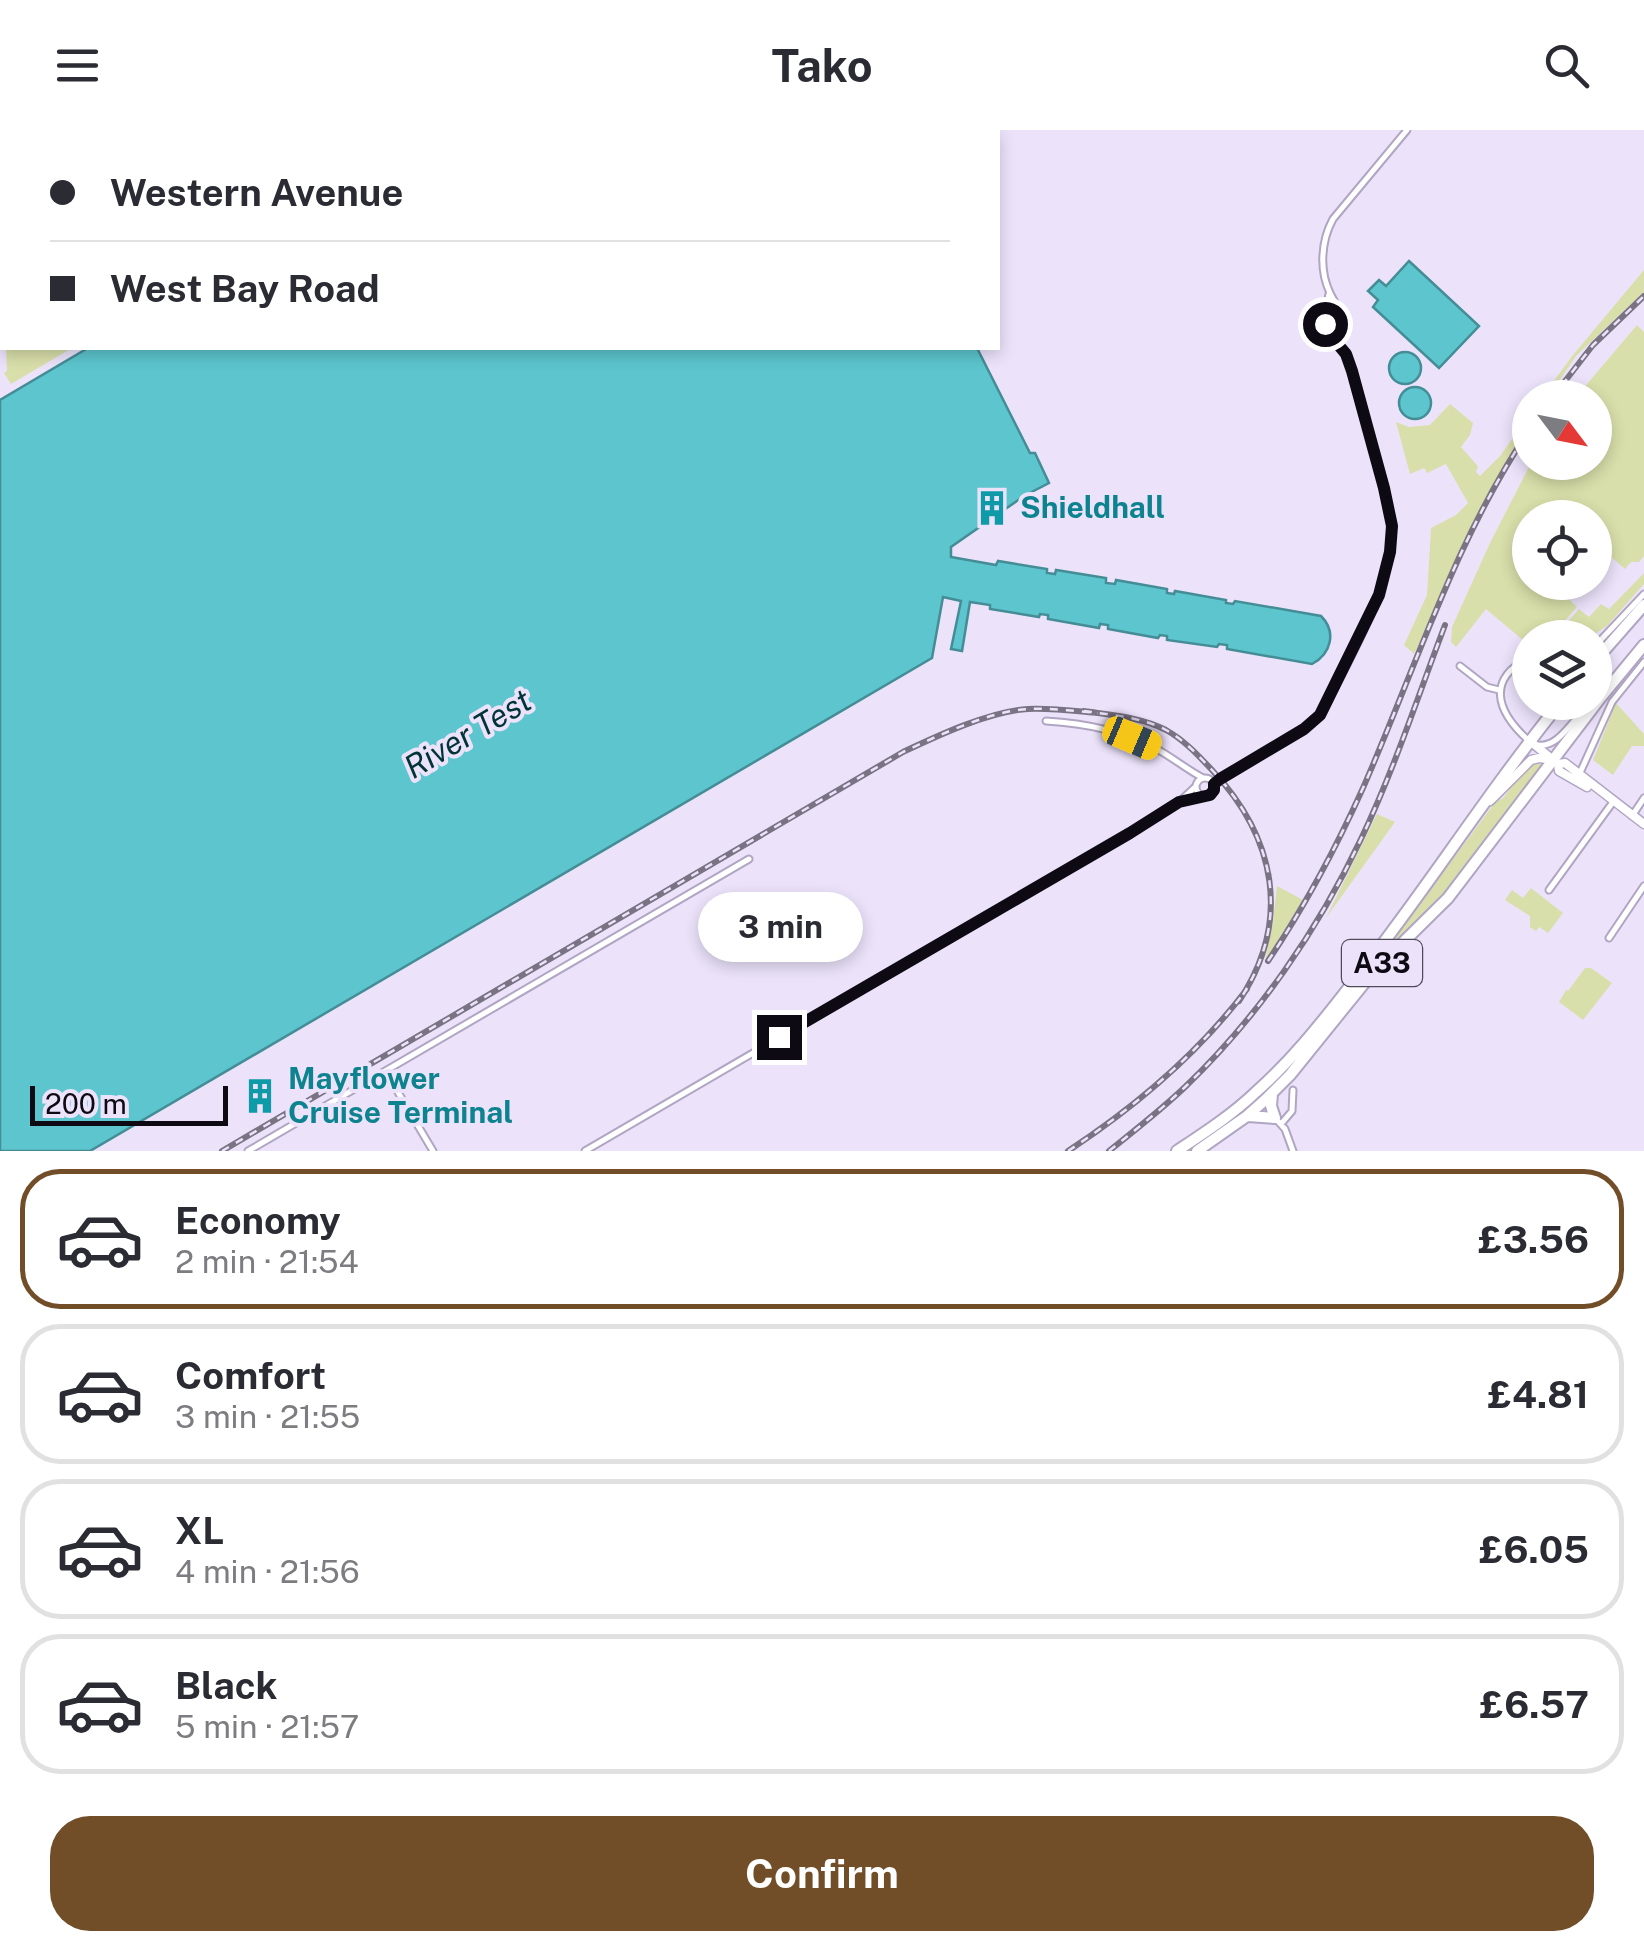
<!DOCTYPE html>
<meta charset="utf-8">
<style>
:root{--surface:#fff;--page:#f2f2f3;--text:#2b2b33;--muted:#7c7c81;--line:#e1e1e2;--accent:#724e28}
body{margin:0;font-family:"Public Sans",sans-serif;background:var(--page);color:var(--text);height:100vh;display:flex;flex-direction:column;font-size:38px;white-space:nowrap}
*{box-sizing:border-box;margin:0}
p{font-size:32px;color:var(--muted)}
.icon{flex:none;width:55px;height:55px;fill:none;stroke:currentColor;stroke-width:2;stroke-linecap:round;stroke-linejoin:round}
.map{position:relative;height:1021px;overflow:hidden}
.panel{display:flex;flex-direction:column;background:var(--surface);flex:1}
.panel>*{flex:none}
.guide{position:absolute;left:0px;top:0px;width:1000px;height:220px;box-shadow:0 5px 15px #0003;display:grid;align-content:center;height:220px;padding:0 50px;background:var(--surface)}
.needle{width:65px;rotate:122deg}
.buttons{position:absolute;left:1512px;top:250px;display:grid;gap:20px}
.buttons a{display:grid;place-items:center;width:100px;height:100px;border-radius:50%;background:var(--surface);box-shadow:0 5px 15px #0003;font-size:50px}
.scale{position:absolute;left:30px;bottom:25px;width:198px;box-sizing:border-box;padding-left:10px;border:5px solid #0e0a13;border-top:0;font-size:28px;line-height:35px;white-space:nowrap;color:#0e0a13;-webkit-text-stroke:8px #ece3fb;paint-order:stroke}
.end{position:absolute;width:45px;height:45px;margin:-22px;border:12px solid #0e0a13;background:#fff;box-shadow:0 0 0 5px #fff}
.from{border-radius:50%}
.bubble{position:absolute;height:70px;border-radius:35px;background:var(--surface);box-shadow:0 5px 15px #0003;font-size:32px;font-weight:700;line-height:70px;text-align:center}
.car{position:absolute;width:30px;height:60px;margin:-30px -15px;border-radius:12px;box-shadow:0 0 8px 2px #0007;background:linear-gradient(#f5c518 24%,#345 0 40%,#f5c518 0 76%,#345 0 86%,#f5c518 0)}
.guide b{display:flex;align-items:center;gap:35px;height:95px;font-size:38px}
.guide b+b{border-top:2px solid var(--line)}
.guide i{width:25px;height:25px;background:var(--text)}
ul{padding:18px 0 0;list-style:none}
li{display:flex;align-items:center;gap:30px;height:140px;margin:0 20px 15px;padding:0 30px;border:5px solid var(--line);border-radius:40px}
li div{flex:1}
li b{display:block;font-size:38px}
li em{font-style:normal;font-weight:700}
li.current{border-color:var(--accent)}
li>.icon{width:90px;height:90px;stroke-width:1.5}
.primary-button{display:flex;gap:20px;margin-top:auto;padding:20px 50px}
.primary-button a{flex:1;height:115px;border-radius:40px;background:var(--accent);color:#fff;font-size:40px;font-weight:700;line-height:115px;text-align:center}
header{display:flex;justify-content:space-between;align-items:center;height:130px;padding:0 50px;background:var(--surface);font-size:45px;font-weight:700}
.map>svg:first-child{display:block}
</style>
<header><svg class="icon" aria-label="menu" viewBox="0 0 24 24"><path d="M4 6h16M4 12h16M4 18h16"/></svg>Tako<svg class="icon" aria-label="search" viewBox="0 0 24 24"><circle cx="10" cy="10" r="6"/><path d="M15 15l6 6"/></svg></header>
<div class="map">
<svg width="1644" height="1021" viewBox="0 0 1644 1021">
<rect width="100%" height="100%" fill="#ece3fb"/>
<path fill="#d9dfaa" d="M1644 140V162L1576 226 1548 267H1542L1573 225Z
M1637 195 1644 202V426L1639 432H1631L1625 439 1610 426 1607 430 1604 428 1595 439V388H1530L1527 391 1530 394V452L1582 453 1568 468 1577 477 1557 500 1558 502 1579 479 1589 487 1601 474 1609 479 1644 443V454L1607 496 1590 507 1530 508V516L1486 479 1456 517 1451 512 1452 497 1490 413 1531 333 1595 332V268L1576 267Z
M6 218H72L11 254 4 243 7 241Z
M1450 274 1473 293 1470 305 1461 317 1476 334 1478 337 1476 342 1480 346 1500 326 1530 284V295L1486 367 1414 524 1404 515 1427 465 1431 398 1456 385 1468 373 1446 334 1427 343 1424 338 1410 344 1396 292 1409 297 1430 295Z
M1616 573 1644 604V616H1632L1613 645 1593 630Z
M1535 632 1543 636 1444 766 1391 819 1388 817 1496 671 1502 669C1513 657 1519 640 1535 632Z
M1377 684 1395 692 1326 788Z
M1277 756 1303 770 1265 831 1273 792Z
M1531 758 1563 783 1548 803 1539 797 1536 801 1530 797V786L1505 770 1512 760 1523 768Z
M1585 838H1591L1612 853 1583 890 1559 872 1566 860 1568 861Z"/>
<path fill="#5cc5ce" stroke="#458d96" stroke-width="2.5" d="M450 0H868L870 2H449Z
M1409 131 1479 196 1439 238 1373 177 1378 170 1368 161 1379 150 1386 156Z
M88 218H977L1030 323H1035L1049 353 1024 366 951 417V427L996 435 998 431 1047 439V443L1055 444 1056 440 1106 448V453L1115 454 1116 450 1167 459V463L1174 464 1175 461 1226 470V473L1233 474 1235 471 1321 486C1337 502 1331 524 1312 534L1227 519V515L1219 514 1217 517 1167 510V506L1160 505 1158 508 1108 499V495L1100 494 1099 498 1048 489V485L1040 484 1039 487 990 479V475L970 472 962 521 951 519 961 471 943 467 932 528 90 1021H0V270Z
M1389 238a16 16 0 1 1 32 0a16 16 0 1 1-32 0Z
M1399 273a16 16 0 1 1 32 0a16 16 0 1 1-32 0Z"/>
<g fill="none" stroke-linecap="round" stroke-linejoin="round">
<defs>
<path id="street" d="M1318 204a11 11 0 1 1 22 0a11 11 0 1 1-22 0Z
M1322 196 1329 164
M1340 202C1345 186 1337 177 1330 163 1319 140 1321 111 1333 89L1407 0
M1595 516 1644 464
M1460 536 1487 557 1499 560
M1046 591C1083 593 1122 601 1155 618 1172 627 1186 639 1203 648
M1528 610C1496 581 1486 549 1530 527
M1538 615C1560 618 1573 587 1590 575
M1579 645 1612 572 1644 532
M1196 657a9 9 0 1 1 18 0a9 9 0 1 1-18 0Z
M1214 654 1304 599 1320 585C1346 537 1397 448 1391 394 1387 361 1376 329 1367 297 1359 269 1356 235 1336 212
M1179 672 1200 665
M1632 686 1644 668
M1549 760 1613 672
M1609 808 1644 756
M386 942 433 1021
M1276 989 1285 999 1293 1021
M1281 994 1292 981 1293 960
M248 1021 749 729
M585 1021 1130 703 1179 672 1195 657"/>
<path id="secondary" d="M1530 611 1558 634 1559 641 1587 657
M1558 634 1565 633 1644 694
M1490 671 1531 630 1539 628 1554 630"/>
<path id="highway" d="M1595 531 1644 475
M1248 986 1275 988 1271 976 1272 964
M1177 1021C1204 1003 1232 985 1256 962 1290 932 1319 896 1347 860 1422 767 1485 665 1561 572
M1197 1021 1247 986 1265 970 1290 945 1374 841 1448 768 1601 567 1644 515"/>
</defs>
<use href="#street" stroke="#b0a5c2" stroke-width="9"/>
<use href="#secondary" stroke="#b0a5c2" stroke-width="11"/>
<use href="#highway" stroke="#b0a5c2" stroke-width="14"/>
<use href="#street" stroke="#fff" stroke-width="5"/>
<use href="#secondary" stroke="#fff" stroke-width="8"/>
<use href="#highway" stroke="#fff" stroke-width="10"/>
<defs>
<path id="rail" d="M1552 268 1593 215 1644 166
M1084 581C1111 585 1141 587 1166 600 1184 610 1198 625 1212 640 1276 708 1292 791 1239 871
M1268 831C1305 776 1336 718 1363 658 1416 537 1456 408 1530 299
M222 1021 903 622C937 606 990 581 1028 579 1051 578 1075 581 1098 583
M1068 1021C1135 977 1198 924 1247 859
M1109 1021C1135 1000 1161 980 1185 957 1258 887 1318 800 1361 709 1394 640 1418 566 1445 495"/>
</defs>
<use href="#rail" stroke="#7a7384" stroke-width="6"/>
<use href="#rail" stroke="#ece3fb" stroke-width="2.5" stroke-dasharray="8" stroke-linecap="butt"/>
</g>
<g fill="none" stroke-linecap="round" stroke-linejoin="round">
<path stroke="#0e0a13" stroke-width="12" d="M779 907 1130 703 1179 672 1210 665 1214 660V654L1220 649 1304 599 1320 585 1379 465 1390 422 1392 396 1384 358 1352 241 1346 224 1336 212 1340 202 1334 194H1325"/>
</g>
<defs>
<symbol id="building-bare" viewBox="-9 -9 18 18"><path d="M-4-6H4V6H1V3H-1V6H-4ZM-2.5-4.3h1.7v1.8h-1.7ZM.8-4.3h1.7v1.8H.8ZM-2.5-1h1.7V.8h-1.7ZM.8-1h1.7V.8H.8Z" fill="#0f9aa8" stroke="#ece3fb" stroke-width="2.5" paint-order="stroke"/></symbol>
</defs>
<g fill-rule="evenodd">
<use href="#building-bare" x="967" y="353" width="50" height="50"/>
<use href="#building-bare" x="235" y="941" width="50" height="50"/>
</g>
<g text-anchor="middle" stroke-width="8" stroke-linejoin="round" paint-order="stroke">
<rect fill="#ece3fb" stroke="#514b59" stroke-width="2.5" x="1342" y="810" width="80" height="46" rx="8"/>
<g font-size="28" font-weight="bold" fill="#0e0a13">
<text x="1382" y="843">A33</text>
</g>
<g font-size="30" font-weight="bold" fill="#0d838f" stroke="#ece3fb" text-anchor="start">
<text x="1020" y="388">Shieldhall</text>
<text x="288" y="959">Mayflower<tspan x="288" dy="34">Cruise Terminal</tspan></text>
</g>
<g font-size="32" font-style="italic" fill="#003437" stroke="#ece3fb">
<text transform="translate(468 604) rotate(-31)" y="11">River Test</text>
</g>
</g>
</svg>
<div class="buttons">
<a><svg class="needle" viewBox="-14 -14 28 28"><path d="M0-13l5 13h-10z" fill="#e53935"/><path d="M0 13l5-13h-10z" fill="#7c7c81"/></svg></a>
<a><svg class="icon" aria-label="locate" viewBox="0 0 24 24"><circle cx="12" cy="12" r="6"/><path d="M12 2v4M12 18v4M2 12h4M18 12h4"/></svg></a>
<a><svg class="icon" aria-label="layers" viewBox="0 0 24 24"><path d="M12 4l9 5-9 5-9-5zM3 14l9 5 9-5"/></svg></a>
</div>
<div class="scale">200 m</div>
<i class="end from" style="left:1325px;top:194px"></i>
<i class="end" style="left:779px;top:907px"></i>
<div class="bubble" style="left:698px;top:762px;width:165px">3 min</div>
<i class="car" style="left:1132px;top:608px;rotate:113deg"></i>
<div class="guide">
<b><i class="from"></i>Western Avenue</b>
<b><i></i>West Bay Road</b>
</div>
</div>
<section class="panel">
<ul>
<li class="current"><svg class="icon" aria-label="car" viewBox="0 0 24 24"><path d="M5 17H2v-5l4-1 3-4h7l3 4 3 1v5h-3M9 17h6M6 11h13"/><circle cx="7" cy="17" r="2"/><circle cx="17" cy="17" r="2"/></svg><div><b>Economy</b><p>2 min · 21:54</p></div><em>£3.56</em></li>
<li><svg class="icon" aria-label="car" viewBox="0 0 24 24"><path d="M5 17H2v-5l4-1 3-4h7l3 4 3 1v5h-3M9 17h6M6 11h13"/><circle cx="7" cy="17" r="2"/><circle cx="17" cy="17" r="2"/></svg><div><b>Comfort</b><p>3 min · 21:55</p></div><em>£4.81</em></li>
<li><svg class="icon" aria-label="car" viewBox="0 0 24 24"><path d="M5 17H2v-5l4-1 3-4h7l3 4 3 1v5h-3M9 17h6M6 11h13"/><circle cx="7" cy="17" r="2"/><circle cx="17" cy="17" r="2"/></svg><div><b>XL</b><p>4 min · 21:56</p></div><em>£6.05</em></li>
<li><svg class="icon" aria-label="car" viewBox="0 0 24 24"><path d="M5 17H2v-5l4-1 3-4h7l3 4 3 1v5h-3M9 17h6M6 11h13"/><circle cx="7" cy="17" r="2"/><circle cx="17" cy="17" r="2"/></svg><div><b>Black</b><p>5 min · 21:57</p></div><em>£6.57</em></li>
</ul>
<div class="primary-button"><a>Confirm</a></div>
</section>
